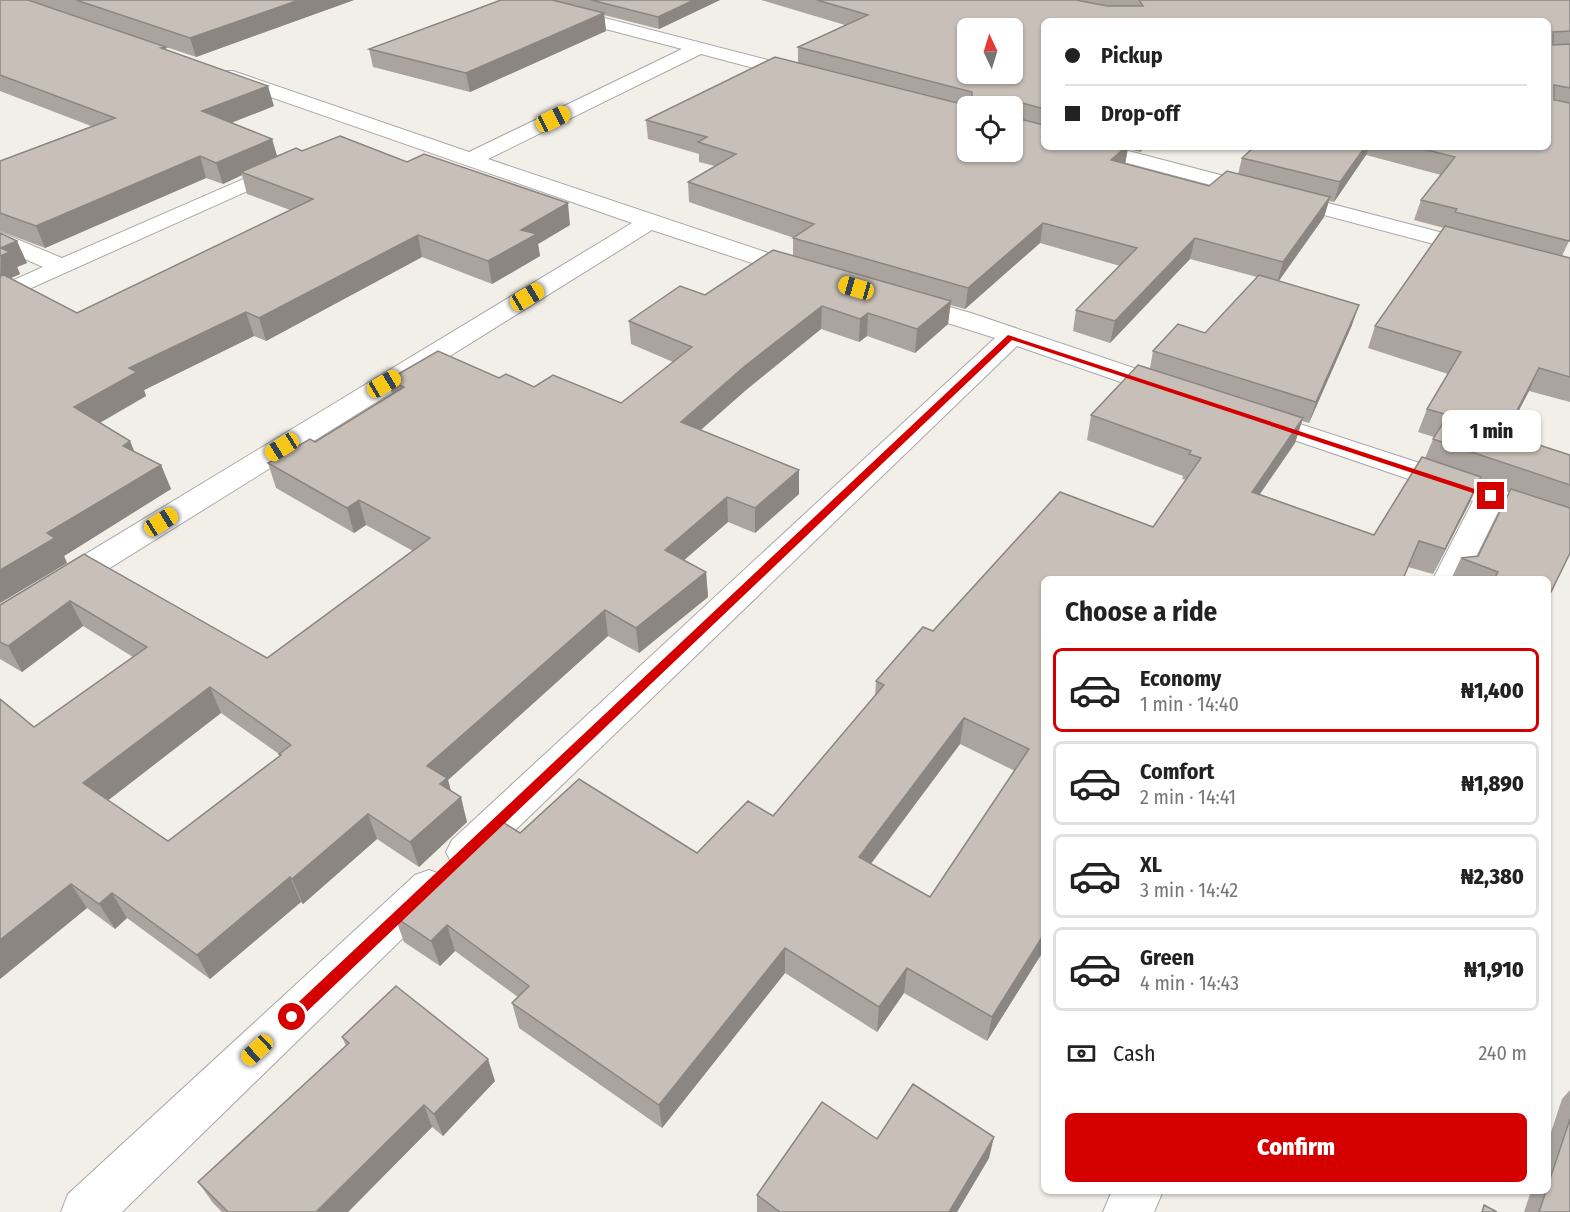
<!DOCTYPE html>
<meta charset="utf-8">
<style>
:root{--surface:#fff;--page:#f2f2f2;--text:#222;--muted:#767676;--line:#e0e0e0;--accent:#d40000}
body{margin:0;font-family:"Fira Sans Condensed",sans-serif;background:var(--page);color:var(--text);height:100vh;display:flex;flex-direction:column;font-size:22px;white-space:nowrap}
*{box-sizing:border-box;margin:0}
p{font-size:20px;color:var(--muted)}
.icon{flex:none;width:33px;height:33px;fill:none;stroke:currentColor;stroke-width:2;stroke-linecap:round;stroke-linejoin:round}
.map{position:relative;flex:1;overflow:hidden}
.sheet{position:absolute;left:1041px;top:576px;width:510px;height:618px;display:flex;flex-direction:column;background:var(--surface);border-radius:9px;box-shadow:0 2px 4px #0004}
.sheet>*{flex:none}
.top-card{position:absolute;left:1041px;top:18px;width:510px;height:132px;border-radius:9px;box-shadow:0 2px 4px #0004;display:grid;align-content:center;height:132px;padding:0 24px;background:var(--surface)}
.needle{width:39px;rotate:356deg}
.fabs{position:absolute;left:957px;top:18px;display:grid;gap:12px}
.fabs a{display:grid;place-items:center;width:66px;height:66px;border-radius:9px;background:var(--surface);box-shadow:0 2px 4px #0004;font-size:30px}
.end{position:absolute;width:27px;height:27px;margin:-14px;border:8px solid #d40000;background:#fff;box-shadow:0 0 0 3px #fff}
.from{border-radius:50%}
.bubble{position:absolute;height:42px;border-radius:9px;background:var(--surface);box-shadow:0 2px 4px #0004;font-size:20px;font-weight:800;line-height:42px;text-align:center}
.car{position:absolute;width:18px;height:36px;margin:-18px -9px;border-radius:8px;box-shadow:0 0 4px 2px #0007;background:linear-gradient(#f5c518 24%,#345 0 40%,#f5c518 0 76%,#345 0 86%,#f5c518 0)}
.top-card b{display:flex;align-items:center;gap:21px;height:57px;font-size:22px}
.top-card b+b{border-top:2px solid var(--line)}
.top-card i{width:15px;height:15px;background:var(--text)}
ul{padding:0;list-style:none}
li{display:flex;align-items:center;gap:18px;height:84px;margin:0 12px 9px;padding:0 12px;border:3px solid var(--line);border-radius:9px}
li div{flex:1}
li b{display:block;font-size:22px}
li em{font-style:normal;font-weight:800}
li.current{border-color:var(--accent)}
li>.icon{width:54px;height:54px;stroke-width:1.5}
h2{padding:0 24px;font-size:27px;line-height:72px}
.pay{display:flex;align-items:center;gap:15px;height:66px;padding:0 24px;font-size:22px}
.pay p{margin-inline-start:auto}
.cta{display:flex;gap:12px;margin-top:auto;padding:12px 24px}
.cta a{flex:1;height:69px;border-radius:9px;background:var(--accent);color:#fff;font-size:24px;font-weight:800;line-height:69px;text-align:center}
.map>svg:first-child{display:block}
</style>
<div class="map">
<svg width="1570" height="1212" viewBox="0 0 1570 1212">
<rect width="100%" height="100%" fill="#f2efe9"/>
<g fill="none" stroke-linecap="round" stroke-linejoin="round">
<defs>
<path id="street" d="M508 0H535L810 71 812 75 810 79 803 81 701 54 488 159 810 267 814 272 810 277 802 279 794 277 652 230 12 629 0 633V606L632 223 219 79 217 75 219 71H233L469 152 682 49 510 4Z
M1079 147H1113L1570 266V280L1082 151Z
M285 161 292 163 296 167 292 171 0 302V286L43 267 0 248V232L62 258Z
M906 295 971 313 1181 384 1185 390 1181 396 1171 398 1161 396 1017 346 480 864 466 868 452 864 446 852 452 840 995 338 897 307 894 302 897 297Z
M1257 410 1570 512V533L1499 510 1465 579H1433L1473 501 1247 424 1243 418 1247 412Z
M429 870 443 875 449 887 443 899 122 1212H61L68 1194 415 875Z
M1112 1191H1163L1154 1212H1103Z"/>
</defs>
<use href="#street" stroke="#a9a9a9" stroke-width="2"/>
<use href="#street" fill="#fff" fill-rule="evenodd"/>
</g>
<path fill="#aba49e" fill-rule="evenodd" d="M0 0H354L196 57 166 47 167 51 274 106 231 123 272 139 277 157 302 151 570 225 538 244 540 256 492 284 422 257 266 341 254 336 144 390 146 396 100 423 130 441 134 451 161 465 171 489 64 556 67 563 0 603V233L27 263 17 267 20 274 11 278 77 313 290 210 247 194 242 175 223 184 206 178 45 248 0 231V161L91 126 0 91Z
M501 0H720L659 29 604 15 606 31 470 92 373 67 369 49Z
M761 0H1570V239L1562 256 1570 258V402L1529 391 1506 435 1570 455V553L1548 597V579H1451L1461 558 1478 556 1510 492 1479 481 1470 502 1433 574 1408 567 1044 579V950L987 1041 904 993 877 1032 785 973 662 1128 519 1028 512 1003 518 997 455 951 440 966 404 942 395 917 520 833 697 853 773 816 875 696 876 681 933 631 1153 527 1186 480 1182 479 1183 476 1087 440 1091 415 1150 368 1153 351 1205 333 1257 277 1190 259 1110 343 1073 331 1076 310 1120 266 1040 243 965 309 950 305 948 324 915 353 867 336 859 342 821 329 746 390 701 430 799 470V494L755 533 728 522 684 560 706 572 708 597 639 653 608 636 448 780 451 791 467 822 419 867 377 839 303 904 301 902 210 979 127 918 115 929 87 908 0 979 34 727 133 657 83 626 22 672 0 659V605L84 554 267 658 413 551 366 525 354 533 276 488 268 463 315 442 392 394 388 380 499 378 534 387 621 403 673 362 631 344 629 321 705 295 793 256V238H794L689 202 688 182 715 166 699 162V154L648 139 646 120 798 62V47L845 25ZM1044 21 1548 147H1254L1242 158 1238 174 1209 186 1125 163 1128 149 1140 152 1146 147H1044ZM1366 155 1441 175 1421 200 1414 220 1444 228 1375 326 1368 348 1448 374 1427 409 1418 432 1434 437 1425 458 1374 535 1260 494 1295 443 1302 421 1309 423 1352 325 1279 281 1324 217 1329 201 1334 202ZM221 713 279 754 280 756 168 841 108 800ZM960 744 1015 771 930 897 871 864Z
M342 1037 495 1081 443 1136 432 1127 348 1212H222L213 1203 198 1182 346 1046Z
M1570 1090V1212H1524L1531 1191H1548V1141L1562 1099Z
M877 1139 989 1158 957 1212H757V1195Z"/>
<path fill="#8b8681" d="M299 0H354L196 57 190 38Z
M694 0H720L659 29 658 17Z
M604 13 606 31 470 92 466 73Z
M268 86 274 106 208 132 202 111Z
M1015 101 1013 120 1012 103Z
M272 139 278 159 241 172 242 175 223 184 216 163Z
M1126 147H1128L1125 165 1111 160Z
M1141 147H1146L1140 152Z
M1365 147H1369L1366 155 1334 202 1340 182Z
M200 156 206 178 45 248 36 226Z
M1330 197 1324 217 1277 283 1283 262Z
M568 203 570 225 538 244 540 256 492 284 488 261 521 230Z
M1043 223 1040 243 965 309 968 288Z
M418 235 422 257 266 341 259 318Z
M1195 238 1190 259 1110 343 1115 321Z
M17 241 27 263 17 267 20 274 0 283 1 248Z
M951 301 948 324 915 353 917 329Z
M1359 305 1352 325 1309 423 1316 402Z
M822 306 821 329 746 390 682 446 681 422 745 366Z
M246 312 254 336 144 390 146 396 85 431 74 407 129 368Z
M868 313 867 336 859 342 860 319Z
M1539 368 1529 391 1494 457 1505 434Z
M1303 418 1295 443 1244 517 1252 492Z
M130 441 140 466 123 446Z
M161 465 171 489 64 556 67 563 0 603V570L47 533Z
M799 470V494L755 533V508Z
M1481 477 1470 502 1433 574 1445 549Z
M727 497 728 522 667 575 665 550Z
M359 500 366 525 354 533 347 508Z
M706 572 708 597 639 653 636 628Z
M70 601 83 626 22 672 8 646Z
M605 610 608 636 448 780 454 803 461 797 467 822 419 867 410 842 427 766Z
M210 687 221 713 97 809 83 783Z
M964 718 960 744 857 882 859 857Z
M368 814 377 839 303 904 292 879Z
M290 877 301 902 210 979 197 955Z
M71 884 87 908 0 979V940Z
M112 893 127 918 115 929 99 904Z
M447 925 455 951 440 966 431 941Z
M1044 934V950L987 1041 992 1017Z
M785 948V973L662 1128 659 1105Z
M907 968 904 993 877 1032 879 1007Z
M488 1059 495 1081 443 1136 434 1114Z
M424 1105 432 1127 348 1212H316Z
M994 1137 989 1158 957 1212H949Z"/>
<path fill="#c7bfb8" stroke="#8b8681" stroke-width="1.5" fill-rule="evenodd" d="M0 0H28L166 47 161 48 268 86 202 111 272 139 216 163 200 156 36 226 0 213V161L115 118 0 75Z
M76 0H299L190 38Z
M501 0H552L604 13 466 73 369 49Z
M591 0H694L658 17Z
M817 0H1076L1107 6H1143L1139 0H1570V31L1553 32V45L1570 44V88L1554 85V100L1570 103V239L1569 241 1455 212 1457 209 1421 200 1455 157 1415 147H1548V21H1044V109L1015 101 1012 103V106H968V152H1012V117L1044 125V147H1126L1111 160 1209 186 1227 171 1330 197 1283 262 1195 238 1115 321 1076 310 1137 248 1043 223 968 288 793 238 814 224 688 182 736 154 698 142 707 137 646 120 775 57 969 106 972 103V92L798 47 868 15ZM968 28H1012V74H968Z
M340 136 407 162 424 154 568 203 521 230 537 234 488 261 418 235 259 318 246 312 129 368 137 372 74 407 130 441 123 446 161 465 47 533 55 538 0 570V276L4 275 77 313 313 199 241 172 296 148 302 151Z
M1254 147H1365L1340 182 1242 158Z
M1445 226 1570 258V377L1539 368 1505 434 1570 455V485L1433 439 1448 415 1427 409 1461 352 1375 326Z
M0 233 17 241 1 248 10 252 0 256Z
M773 250 951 301 917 329 868 313 860 319 822 306 745 366 681 422 799 470 755 508 727 497 665 550 706 572 636 628 605 610 427 766 447 778 440 784 461 797 410 842 368 814 292 879 290 877 197 955 112 893 99 904 71 884 0 940V699L34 727 147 647 70 601 8 646 0 642V605L84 554 267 658 430 538 359 500 347 508 268 463 310 439 315 442 404 387 388 380 438 351 499 378 506 374 534 387 553 375 621 403 692 347 629 321 680 286 705 295ZM210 687 291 745 279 754 281 755 168 841 83 783Z
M1259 275 1359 305 1316 402 1153 351 1178 324 1205 333Z
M1138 365 1303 418 1252 492 1374 535 1422 457 1481 477 1445 549 1419 541 1403 579H1044V934L992 1017 907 968 879 1007 785 948 659 1105 512 1003 529 986 447 925 431 941 395 917 498 819 520 833 579 779 697 853 748 801 773 816 884 685 876 681 923 627 933 631 1060 492 1153 527 1201 458 1189 454 1191 451 1091 415ZM964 718 1029 749 930 897 859 857Z
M1511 489 1570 508V553L1551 592 1548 591V579H1494L1498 572 1461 558 1478 556Z
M396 986 488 1059 434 1114 424 1105 316 1212H228L198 1182 349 1043 342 1037Z
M913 1084 994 1137 949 1212H780L757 1195 822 1102 877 1139Z
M1570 1119V1212H1539L1546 1191H1548V1185Z
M1484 1205 1497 1212H1482Z"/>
<path fill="#d40000" d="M1008 335 1496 496 1488 498 1012 340 296 1022H287L285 1017 287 1013Z"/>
</svg>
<div class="fabs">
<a><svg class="needle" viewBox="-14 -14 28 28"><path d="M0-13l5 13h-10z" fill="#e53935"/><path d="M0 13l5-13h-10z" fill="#767676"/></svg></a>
<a><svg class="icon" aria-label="locate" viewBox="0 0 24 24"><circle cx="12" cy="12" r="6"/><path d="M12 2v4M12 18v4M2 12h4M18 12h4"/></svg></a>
</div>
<i class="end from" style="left:292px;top:1017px"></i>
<i class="end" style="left:1491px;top:496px"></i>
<div class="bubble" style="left:1442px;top:410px;width:99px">1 min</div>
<i class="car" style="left:553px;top:119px;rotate:64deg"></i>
<i class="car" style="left:856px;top:288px;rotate:286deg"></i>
<i class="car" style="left:527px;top:297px;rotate:59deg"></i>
<i class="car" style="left:384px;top:384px;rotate:59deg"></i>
<i class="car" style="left:282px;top:447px;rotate:238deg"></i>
<i class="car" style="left:161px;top:522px;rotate:58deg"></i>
<i class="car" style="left:257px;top:1050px;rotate:227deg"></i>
<div class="top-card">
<b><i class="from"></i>Pickup</b>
<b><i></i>Drop-off</b>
</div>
<section class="sheet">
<h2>Choose a ride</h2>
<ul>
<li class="current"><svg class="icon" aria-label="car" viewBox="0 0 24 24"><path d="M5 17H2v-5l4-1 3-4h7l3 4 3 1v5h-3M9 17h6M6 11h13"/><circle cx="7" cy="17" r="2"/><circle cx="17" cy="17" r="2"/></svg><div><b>Economy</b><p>1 min · 14:40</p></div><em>₦1,400</em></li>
<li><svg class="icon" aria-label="car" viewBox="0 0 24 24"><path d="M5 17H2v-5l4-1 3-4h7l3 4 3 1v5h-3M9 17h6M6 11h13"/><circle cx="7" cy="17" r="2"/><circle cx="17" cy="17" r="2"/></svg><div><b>Comfort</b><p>2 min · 14:41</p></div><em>₦1,890</em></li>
<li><svg class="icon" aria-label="car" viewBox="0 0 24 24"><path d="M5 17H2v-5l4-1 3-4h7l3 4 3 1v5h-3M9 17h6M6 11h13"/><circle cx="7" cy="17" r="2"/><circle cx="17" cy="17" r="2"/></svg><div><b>XL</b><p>3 min · 14:42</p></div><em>₦2,380</em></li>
<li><svg class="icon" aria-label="car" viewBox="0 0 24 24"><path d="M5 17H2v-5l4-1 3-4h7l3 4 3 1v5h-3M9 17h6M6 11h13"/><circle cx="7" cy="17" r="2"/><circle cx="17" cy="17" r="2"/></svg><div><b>Green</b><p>4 min · 14:43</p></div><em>₦1,910</em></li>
</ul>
<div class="pay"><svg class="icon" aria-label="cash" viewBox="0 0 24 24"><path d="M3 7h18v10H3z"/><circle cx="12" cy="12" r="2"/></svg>Cash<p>240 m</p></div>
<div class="cta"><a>Confirm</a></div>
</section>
</div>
